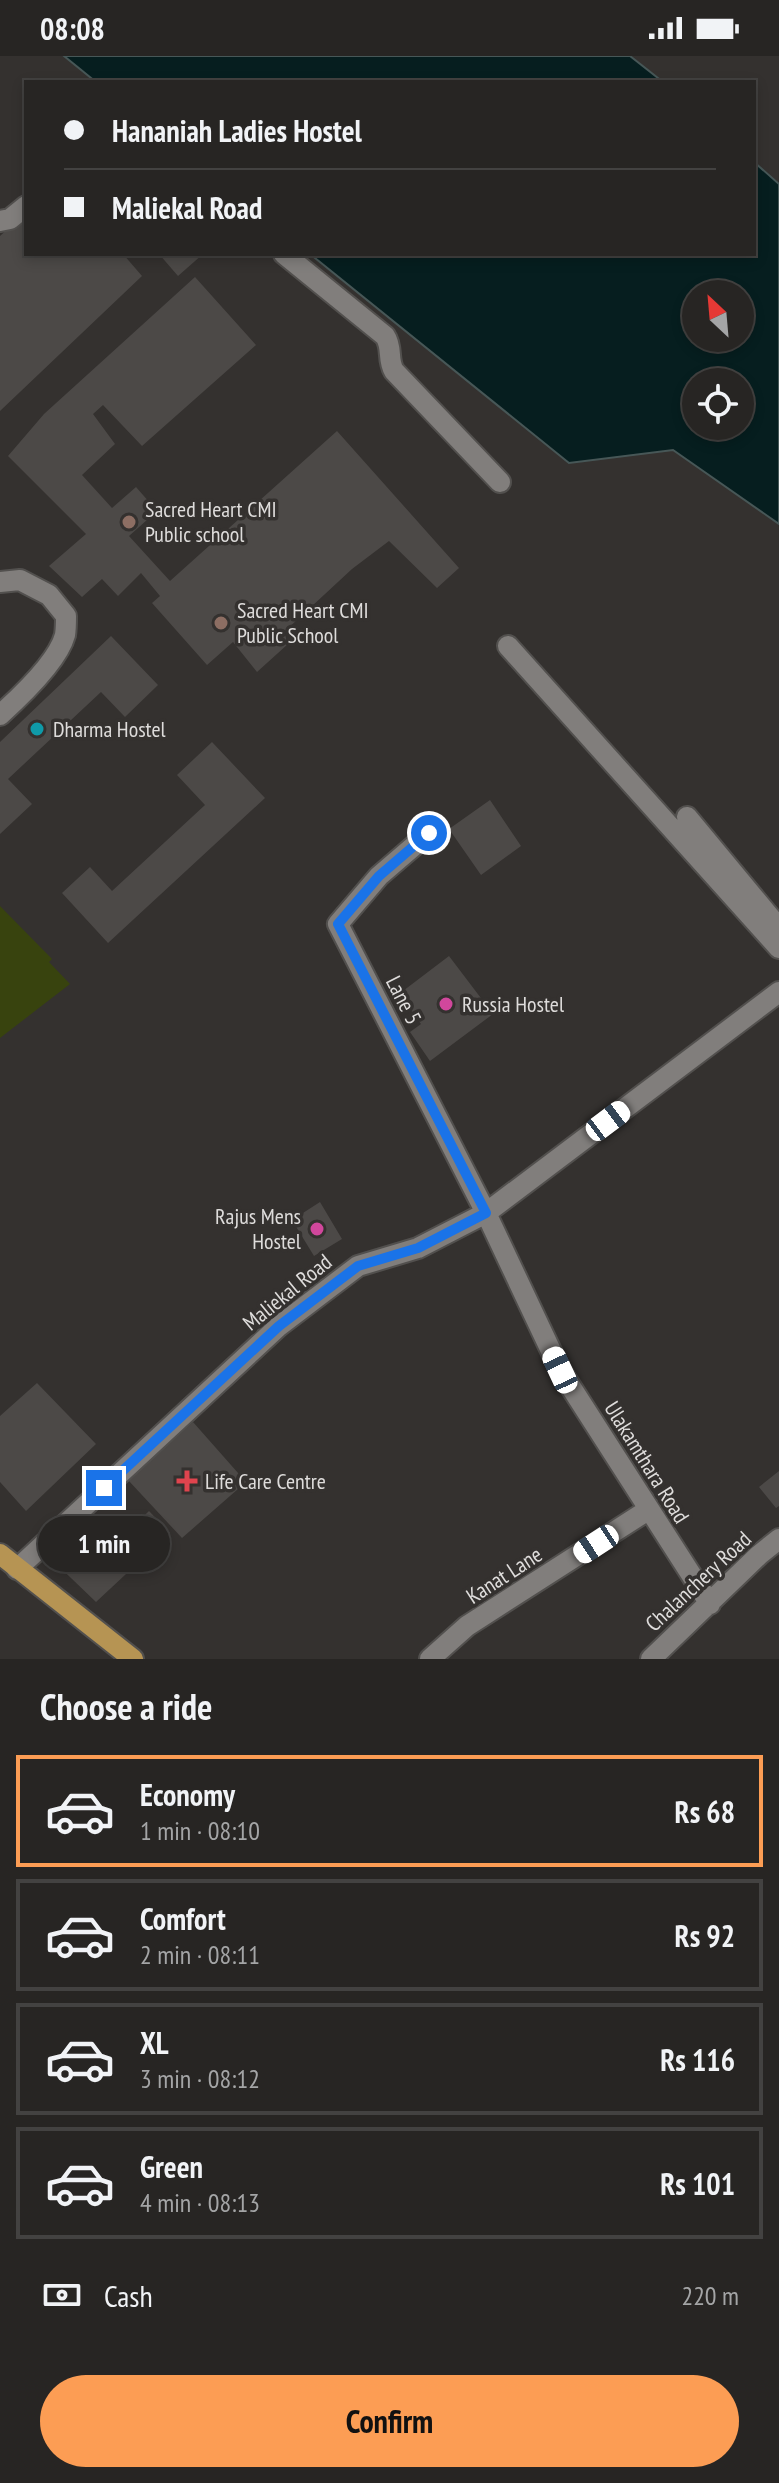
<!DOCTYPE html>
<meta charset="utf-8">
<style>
:root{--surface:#272523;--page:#2f2d2b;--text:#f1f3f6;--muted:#a4a5a6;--line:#434241;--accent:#fc9d54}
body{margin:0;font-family:"PT Sans Narrow",sans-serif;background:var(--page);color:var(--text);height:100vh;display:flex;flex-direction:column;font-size:30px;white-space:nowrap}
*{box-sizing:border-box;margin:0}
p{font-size:26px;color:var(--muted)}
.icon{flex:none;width:44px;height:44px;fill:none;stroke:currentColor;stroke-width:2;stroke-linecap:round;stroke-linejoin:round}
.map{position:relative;height:1603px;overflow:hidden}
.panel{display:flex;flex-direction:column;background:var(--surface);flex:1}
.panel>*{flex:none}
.hud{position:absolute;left:24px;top:24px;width:732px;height:176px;border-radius:0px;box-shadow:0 4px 12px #0003,0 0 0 2px var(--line);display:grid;align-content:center;height:176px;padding:0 40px;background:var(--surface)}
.needle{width:52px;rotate:334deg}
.controls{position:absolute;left:682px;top:224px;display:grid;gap:16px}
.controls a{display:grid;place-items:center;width:72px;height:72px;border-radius:50%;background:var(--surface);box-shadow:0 4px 12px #0003,0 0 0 2px var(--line);font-size:40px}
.end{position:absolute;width:36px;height:36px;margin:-18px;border:10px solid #1a73e8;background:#fff;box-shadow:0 0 0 4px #fff}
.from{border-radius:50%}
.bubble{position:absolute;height:56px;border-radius:28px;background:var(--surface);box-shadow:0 4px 12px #0003,0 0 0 2px var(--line);font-size:26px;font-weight:700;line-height:56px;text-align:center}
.car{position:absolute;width:24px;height:48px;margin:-24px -12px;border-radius:10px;box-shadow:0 0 6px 2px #0007;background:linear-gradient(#fff 24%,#345 0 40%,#fff 0 76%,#345 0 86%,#fff 0)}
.hud b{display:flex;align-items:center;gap:28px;height:76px;font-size:30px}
.hud b+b{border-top:2px solid var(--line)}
.hud i{width:20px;height:20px;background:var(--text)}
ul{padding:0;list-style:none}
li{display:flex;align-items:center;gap:24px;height:112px;margin:0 16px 12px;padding:0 24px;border:4px solid var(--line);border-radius:0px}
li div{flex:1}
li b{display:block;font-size:30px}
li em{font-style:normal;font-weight:700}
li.selected{border-color:var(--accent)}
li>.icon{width:72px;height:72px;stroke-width:1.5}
h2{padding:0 40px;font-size:36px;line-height:96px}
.pay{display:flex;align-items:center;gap:20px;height:88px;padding:0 40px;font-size:30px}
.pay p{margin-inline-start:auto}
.cta{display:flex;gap:16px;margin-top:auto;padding:16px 40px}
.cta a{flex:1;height:92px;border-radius:48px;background:var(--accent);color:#111;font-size:32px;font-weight:700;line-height:92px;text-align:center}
.status{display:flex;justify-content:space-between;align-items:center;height:56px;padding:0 40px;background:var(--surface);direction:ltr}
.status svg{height:22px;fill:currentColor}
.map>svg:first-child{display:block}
</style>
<div class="status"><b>08:08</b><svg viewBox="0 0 49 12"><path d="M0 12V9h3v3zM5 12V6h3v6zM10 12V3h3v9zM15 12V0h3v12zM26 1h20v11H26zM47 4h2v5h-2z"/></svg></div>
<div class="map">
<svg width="779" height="1603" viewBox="0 0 779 1603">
<rect width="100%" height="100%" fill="#34312f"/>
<path fill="#38430e" d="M0 850 52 903 49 906 70 928 0 982Z"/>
<path fill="#061e1f" stroke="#475757" stroke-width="2" fill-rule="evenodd" d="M64 0H630L663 26H96Z
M754 106 779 128V468L673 394 569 407 310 198H754ZM696 238H740V282H696ZM696 326H740V370H696Z"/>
<path fill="#4c4947" d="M26 156V198H123L142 220 0 355V180Z
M159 198H203L178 220Z
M195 221 256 289 142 390 103 349 93 358 115 388 82 419 112 452 136 431 157 455 129 480 170 525 337 375 459 512 437 532 389 485 352 513 284 576 288 588 257 616 233 586 207 609 152 547 160 540 141 517 118 540 102 523 82 541 49 510 86 478 8 400 44 358Z
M111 580 158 629 125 661 101 636 8 723 32 748 0 778V686Z
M212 686 265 742 108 887 62 837 90 811 112 835 205 749 177 719Z
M490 744 521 790 481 819 449 773Z
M449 900 493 958 430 1005 410 976 421 968 399 938Z
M320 1146 342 1183 314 1200 292 1164Z
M37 1327 96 1388 26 1455 0 1426V1360Z
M193 1366 246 1426 182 1482 128 1424Z
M779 1415V1450L776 1452 759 1431Z
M149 1455 170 1477 96 1546 46 1498 86 1463 114 1489Z"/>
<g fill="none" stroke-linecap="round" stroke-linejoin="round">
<defs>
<path id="minor" d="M0 165 10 163 26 150
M284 198 385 280C393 292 387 303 394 315L500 426
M0 526 20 524 49 539 66 560C66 566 66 573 65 579 58 605 20 641 0 659
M508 590 779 892
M687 761 779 872
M429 777 379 820 338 868 486 1157 560 1314 710 1548
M17 1513 279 1270 358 1210 418 1192 486 1157 779 936
M430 1603 467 1570 648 1454
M651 1603 759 1499 779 1483"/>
<path id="major" d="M0 1498 133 1603"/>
</defs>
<use href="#minor" stroke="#52504e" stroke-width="24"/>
<use href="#major" stroke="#52504e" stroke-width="24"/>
<use href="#minor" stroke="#817e7c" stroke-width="20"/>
<use href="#major" stroke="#b69453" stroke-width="20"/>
</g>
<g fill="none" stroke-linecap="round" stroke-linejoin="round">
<path stroke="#1a73e8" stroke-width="10" d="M104 1432 279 1270 358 1210 418 1192 486 1157 338 868 379 820 429 777"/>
</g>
<g fill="#8d6e63" stroke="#34312f" stroke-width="3">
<circle cx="129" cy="466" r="8"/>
<circle cx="221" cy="567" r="8"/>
</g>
<circle fill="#0f9aa8" stroke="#34312f" stroke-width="3" cx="37" cy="673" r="8"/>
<g fill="#d1479c" stroke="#34312f" stroke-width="3">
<circle cx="446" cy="948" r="8"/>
<circle cx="317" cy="1173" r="8"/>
</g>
<path fill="#e0444e" stroke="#34312f" stroke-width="3" d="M183 1413h8v8h8v8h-8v8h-8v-8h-8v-8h8z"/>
<g text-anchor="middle" stroke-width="7" stroke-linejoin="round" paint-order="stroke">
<g font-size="22" fill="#dedcdb" stroke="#34312f" text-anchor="start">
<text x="145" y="461">Sacred Heart CMI<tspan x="145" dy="25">Public school</tspan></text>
<text x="237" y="562">Sacred Heart CMI<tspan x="237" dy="25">Public School</tspan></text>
<text x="53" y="681">Dharma Hostel</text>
<text x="462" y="956">Russia Hostel</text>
<text x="301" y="1168" text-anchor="end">Rajus Mens<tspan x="301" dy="25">Hostel</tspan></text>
<text x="205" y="1433">Life Care Centre</text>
</g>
<g font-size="22" fill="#dedcdb" stroke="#34312f">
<text transform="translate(404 944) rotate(63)" y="8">Lane 5</text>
<text transform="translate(287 1236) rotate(-39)" y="8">Maliekal Road</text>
<text transform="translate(647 1406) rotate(58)" y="8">Ulakamthara Road</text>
<text transform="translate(504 1519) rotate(-33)" y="8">Kanat Lane</text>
<text transform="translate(698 1525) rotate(-43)" y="8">Chalanchery Road</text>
</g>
</g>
</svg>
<div class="controls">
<a><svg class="needle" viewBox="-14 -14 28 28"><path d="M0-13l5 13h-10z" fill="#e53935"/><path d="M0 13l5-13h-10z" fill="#a4a5a6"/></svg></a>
<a><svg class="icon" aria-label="locate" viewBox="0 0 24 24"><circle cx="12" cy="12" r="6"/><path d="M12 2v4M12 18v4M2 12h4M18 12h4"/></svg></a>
</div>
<i class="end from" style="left:429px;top:777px"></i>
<i class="end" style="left:104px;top:1432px"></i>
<div class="bubble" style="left:38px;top:1460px;width:132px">1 min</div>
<i class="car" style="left:608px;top:1065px;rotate:53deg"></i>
<i class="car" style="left:560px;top:1314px;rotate:335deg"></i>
<i class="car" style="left:596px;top:1488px;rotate:237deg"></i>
<div class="hud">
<b><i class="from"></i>Hananiah Ladies Hostel</b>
<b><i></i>Maliekal Road</b>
</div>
</div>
<section class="panel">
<h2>Choose a ride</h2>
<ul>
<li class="selected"><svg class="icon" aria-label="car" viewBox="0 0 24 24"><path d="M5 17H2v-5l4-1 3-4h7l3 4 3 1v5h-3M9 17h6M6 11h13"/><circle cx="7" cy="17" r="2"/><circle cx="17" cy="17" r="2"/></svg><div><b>Economy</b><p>1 min · 08:10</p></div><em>Rs 68</em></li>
<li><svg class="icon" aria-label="car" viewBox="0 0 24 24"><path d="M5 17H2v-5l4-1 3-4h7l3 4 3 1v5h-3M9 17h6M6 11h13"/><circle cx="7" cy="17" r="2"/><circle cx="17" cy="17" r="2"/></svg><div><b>Comfort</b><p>2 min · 08:11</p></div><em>Rs 92</em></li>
<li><svg class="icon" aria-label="car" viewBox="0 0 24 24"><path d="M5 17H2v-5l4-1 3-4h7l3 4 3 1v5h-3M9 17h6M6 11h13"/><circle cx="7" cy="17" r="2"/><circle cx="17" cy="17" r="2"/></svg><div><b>XL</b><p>3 min · 08:12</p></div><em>Rs 116</em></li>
<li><svg class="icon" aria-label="car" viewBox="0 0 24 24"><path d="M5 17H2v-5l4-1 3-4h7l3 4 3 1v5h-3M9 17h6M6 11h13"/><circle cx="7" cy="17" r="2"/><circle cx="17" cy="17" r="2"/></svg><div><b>Green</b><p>4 min · 08:13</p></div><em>Rs 101</em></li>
</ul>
<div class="pay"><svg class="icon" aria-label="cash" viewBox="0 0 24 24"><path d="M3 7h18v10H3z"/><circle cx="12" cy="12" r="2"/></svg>Cash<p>220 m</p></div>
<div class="cta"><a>Confirm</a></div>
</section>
